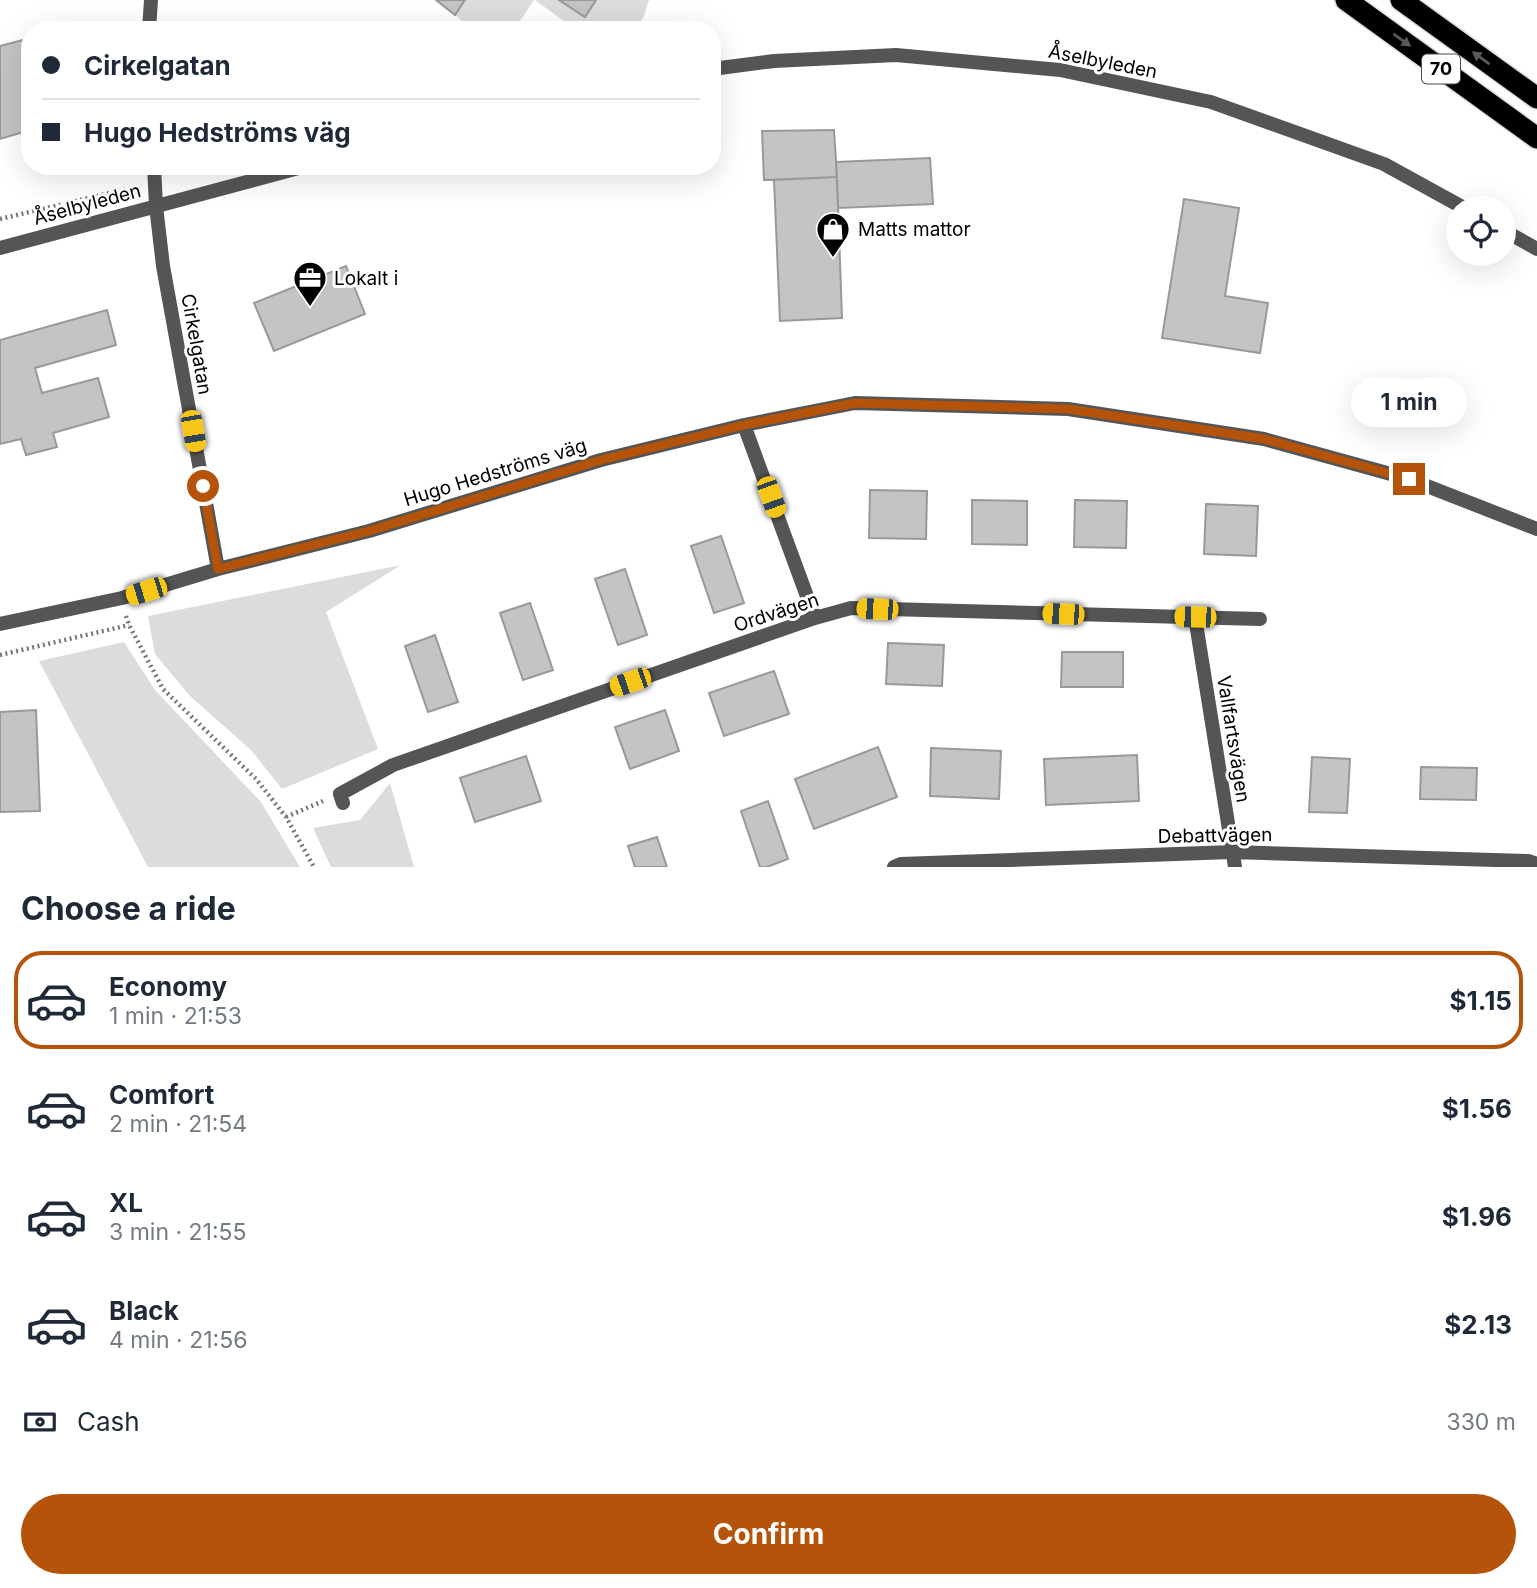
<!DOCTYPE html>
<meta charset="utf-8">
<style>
:root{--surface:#fff;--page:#f2f2f3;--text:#1f2937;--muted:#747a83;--line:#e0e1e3;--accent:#b45309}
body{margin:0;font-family:Inter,sans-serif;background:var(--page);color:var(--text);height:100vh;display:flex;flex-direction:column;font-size:26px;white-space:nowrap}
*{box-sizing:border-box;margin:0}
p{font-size:23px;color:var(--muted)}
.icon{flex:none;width:38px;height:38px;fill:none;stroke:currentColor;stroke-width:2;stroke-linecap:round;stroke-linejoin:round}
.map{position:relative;height:867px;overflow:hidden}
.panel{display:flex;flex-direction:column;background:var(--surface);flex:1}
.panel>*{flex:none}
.banner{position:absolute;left:21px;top:21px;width:700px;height:154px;border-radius:28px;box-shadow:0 7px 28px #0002;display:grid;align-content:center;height:154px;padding:0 21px;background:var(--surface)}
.buttons{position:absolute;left:1446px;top:196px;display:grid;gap:14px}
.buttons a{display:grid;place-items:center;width:70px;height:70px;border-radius:50%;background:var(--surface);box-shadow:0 7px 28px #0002;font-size:35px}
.end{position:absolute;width:32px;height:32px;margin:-16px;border:9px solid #b45309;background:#fff;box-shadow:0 0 0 4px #fff}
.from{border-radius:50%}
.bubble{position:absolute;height:49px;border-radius:24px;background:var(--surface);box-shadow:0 7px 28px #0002;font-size:23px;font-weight:700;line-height:49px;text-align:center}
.car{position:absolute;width:21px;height:42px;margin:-21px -10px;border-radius:9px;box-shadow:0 0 5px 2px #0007;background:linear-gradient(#f5c518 24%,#345 0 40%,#f5c518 0 76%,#345 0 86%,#f5c518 0)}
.banner b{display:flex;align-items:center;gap:24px;height:66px;font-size:26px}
.banner b+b{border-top:2px solid var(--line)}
.banner i{width:18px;height:18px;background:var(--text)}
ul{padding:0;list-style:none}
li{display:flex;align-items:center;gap:21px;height:98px;margin:0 14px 10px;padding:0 7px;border:4px solid transparent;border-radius:28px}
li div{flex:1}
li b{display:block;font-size:26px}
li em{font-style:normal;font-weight:700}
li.current{border-color:var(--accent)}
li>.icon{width:63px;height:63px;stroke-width:1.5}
h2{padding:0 21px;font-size:32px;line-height:84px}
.pay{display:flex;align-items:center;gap:18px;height:77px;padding:0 21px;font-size:26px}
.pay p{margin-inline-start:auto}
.button{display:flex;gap:14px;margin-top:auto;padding:14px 21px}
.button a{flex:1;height:80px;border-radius:42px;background:var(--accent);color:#fff;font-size:28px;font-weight:700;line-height:80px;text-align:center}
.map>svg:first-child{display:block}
</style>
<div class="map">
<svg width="1537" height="867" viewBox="0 0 1537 867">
<rect width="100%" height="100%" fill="#fff"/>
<path fill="#dcdcdc" d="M465 0H534L514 30H472L455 15Z
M535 0H649L644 16 636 30H576Z
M401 565 326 612 378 749 282 789 251 750 190 696 155 654 148 616Z
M124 642 155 690 261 802 300 867H148L39 661Z
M390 783 414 867H331L313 828 360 820Z"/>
<path fill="#c4c4c4" stroke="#999" stroke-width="2" d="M436 0H465L455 15Z
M559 0H596L585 17Z
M30 38V130L0 139V46Z
M834 130 837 177 764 180 762 131Z
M930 158 933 204 838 208 836 162Z
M837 177 842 318 780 321 774 180Z
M1184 199 1239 208 1225 296 1268 303 1260 353 1162 338Z
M346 266 365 314 274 351 254 303Z
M107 310 116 345 35 368 42 393 98 378 109 417 53 433 57 447 26 455 21 439 0 444V340Z
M870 490 927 491 926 539 869 538Z
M972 500 1027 501V545L972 544Z
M1075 500 1127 501 1126 548 1074 547Z
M1206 504 1258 506 1256 556 1204 554Z
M721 536 744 603 714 613 691 546Z
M625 569 647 635 618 645 595 579Z
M530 603 553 670 523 680 500 613Z
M435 635 458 702 428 712 405 646Z
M888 643 944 645 942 686 886 684Z
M1062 652H1123V687H1061Z
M774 671 789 714 724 736 709 693Z
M36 710 40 811 0 812V712Z
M665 710 679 751 630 769 615 727Z
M878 747 897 797 814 829 795 779Z
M931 748 1001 751 999 799 930 796Z
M1137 755 1139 801 1046 805 1044 759Z
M526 756 541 801 475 822 460 778Z
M1312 757 1350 759 1347 813 1309 812Z
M1421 767 1477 768 1476 800 1420 799Z
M768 801 788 859 767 867H760L741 811Z
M657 837 667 867H635L628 846Z"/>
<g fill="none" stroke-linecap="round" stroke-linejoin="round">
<defs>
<path id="highway" d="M1346 0 1537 138
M1401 0 1537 98"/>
</defs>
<use href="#highway" stroke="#dbdbdb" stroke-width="24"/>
<path stroke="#777" stroke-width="4.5" stroke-dasharray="2 3.5" stroke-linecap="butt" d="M0 219 135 187
M126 616 129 625 163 689 256 779 286 817 314 867
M0 655 129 625
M286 817 323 801"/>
<path stroke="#555" stroke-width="14" d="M149 30 151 0
M712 69 774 61 896 55 1060 70 1211 102 1384 164 1464 208
M154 166 156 206 163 266 218 569
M1503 230 1537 249
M0 248 306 166
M744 425 815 618
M1195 617 1235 867
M0 624 122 598 218 569 369 531 601 460 744 425 855 403 1068 409 1264 439 1409 479 1537 529
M343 803 340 794 393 765 815 618 851 608 1260 619
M894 867 901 864 1232 852 1528 861 1537 864"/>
<use href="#highway" stroke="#000" stroke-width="21"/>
</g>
<defs><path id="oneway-solid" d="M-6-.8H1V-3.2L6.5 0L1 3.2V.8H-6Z" transform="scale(1.75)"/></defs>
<g fill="#595959">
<use href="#oneway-solid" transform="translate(1402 40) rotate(36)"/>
<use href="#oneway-solid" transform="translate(1481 58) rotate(-144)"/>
</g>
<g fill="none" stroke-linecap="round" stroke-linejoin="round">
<path stroke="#b45309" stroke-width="9" d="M203 486 218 569 369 531 601 460 744 425 855 403 1068 409 1264 439 1409 479"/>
</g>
<defs>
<symbol id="shop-pin" viewBox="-11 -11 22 30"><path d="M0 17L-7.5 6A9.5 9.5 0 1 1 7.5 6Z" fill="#000" stroke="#fff"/><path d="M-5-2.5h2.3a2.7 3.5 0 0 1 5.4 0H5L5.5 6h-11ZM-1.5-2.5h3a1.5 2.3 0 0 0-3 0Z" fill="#fff"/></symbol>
<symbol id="office-pin" viewBox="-11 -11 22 30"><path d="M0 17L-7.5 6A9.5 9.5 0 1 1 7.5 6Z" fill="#000" stroke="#fff"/><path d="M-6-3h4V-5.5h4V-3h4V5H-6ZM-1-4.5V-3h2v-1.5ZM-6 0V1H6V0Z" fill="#fff"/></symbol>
</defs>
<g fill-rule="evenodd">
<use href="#shop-pin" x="814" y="210" width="38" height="52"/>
<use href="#office-pin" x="291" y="259" width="38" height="52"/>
</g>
<g text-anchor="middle" stroke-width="6" stroke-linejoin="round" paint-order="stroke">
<rect fill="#fff" stroke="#4c4c4c" stroke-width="2" x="1422" y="54.5" width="38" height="29" rx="5"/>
<g font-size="18" font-weight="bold" fill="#000">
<text x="1441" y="75">70</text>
</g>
<g font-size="19" fill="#000" stroke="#fff">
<text transform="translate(1103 61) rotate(11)" y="7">Åselbyleden</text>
<text transform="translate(87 204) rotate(-15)" y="7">Åselbyleden</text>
<text transform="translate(197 344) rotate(80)" y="7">Cirkelgatan</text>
<text transform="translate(495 472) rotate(-17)" y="7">Hugo Hedströms väg</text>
<text transform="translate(776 612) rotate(-18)" y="7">Ordvägen</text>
<text transform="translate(1234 739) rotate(81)" y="7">Vallfartsvägen</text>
<text transform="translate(1215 835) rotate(-1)" y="7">Debattvägen</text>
</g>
<g font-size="19" fill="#000" stroke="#fff" text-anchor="start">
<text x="858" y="236">Matts mattor</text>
<text x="334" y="285">Lokalt i</text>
</g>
</g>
</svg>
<div class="buttons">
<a><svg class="icon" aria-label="locate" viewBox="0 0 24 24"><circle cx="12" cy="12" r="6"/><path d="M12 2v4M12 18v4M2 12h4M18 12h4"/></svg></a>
</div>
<i class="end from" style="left:203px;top:486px"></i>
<i class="end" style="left:1409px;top:479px"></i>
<div class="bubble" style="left:1351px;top:378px;width:116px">1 min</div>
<i class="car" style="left:193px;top:431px;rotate:170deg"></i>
<i class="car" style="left:771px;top:497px;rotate:160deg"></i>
<i class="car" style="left:146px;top:591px;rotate:253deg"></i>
<i class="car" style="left:877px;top:609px;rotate:272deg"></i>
<i class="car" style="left:1063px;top:614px;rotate:272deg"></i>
<i class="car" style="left:1195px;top:617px;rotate:271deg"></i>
<i class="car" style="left:630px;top:682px;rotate:251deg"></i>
<div class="banner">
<b><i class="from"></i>Cirkelgatan</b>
<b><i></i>Hugo Hedströms väg</b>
</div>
</div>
<section class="panel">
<h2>Choose a ride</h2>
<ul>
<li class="current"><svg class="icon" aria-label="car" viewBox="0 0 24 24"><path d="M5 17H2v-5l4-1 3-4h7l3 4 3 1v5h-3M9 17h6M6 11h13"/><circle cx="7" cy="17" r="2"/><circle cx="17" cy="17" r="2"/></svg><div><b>Economy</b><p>1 min · 21:53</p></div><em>$1.15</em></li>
<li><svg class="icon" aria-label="car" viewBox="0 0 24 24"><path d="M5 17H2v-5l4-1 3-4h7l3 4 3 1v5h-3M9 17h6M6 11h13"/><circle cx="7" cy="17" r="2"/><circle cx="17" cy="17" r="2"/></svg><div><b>Comfort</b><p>2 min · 21:54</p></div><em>$1.56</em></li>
<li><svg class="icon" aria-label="car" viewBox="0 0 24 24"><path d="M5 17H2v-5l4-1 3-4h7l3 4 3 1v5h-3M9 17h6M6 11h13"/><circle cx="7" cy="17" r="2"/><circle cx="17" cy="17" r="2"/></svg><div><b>XL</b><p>3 min · 21:55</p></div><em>$1.96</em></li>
<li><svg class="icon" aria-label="car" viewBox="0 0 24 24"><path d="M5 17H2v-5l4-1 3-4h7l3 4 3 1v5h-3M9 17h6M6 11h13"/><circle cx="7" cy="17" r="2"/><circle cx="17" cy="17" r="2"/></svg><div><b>Black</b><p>4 min · 21:56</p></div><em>$2.13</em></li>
</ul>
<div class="pay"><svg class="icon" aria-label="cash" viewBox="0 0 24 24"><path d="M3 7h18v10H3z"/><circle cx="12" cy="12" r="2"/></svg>Cash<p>330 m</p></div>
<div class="button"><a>Confirm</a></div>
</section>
